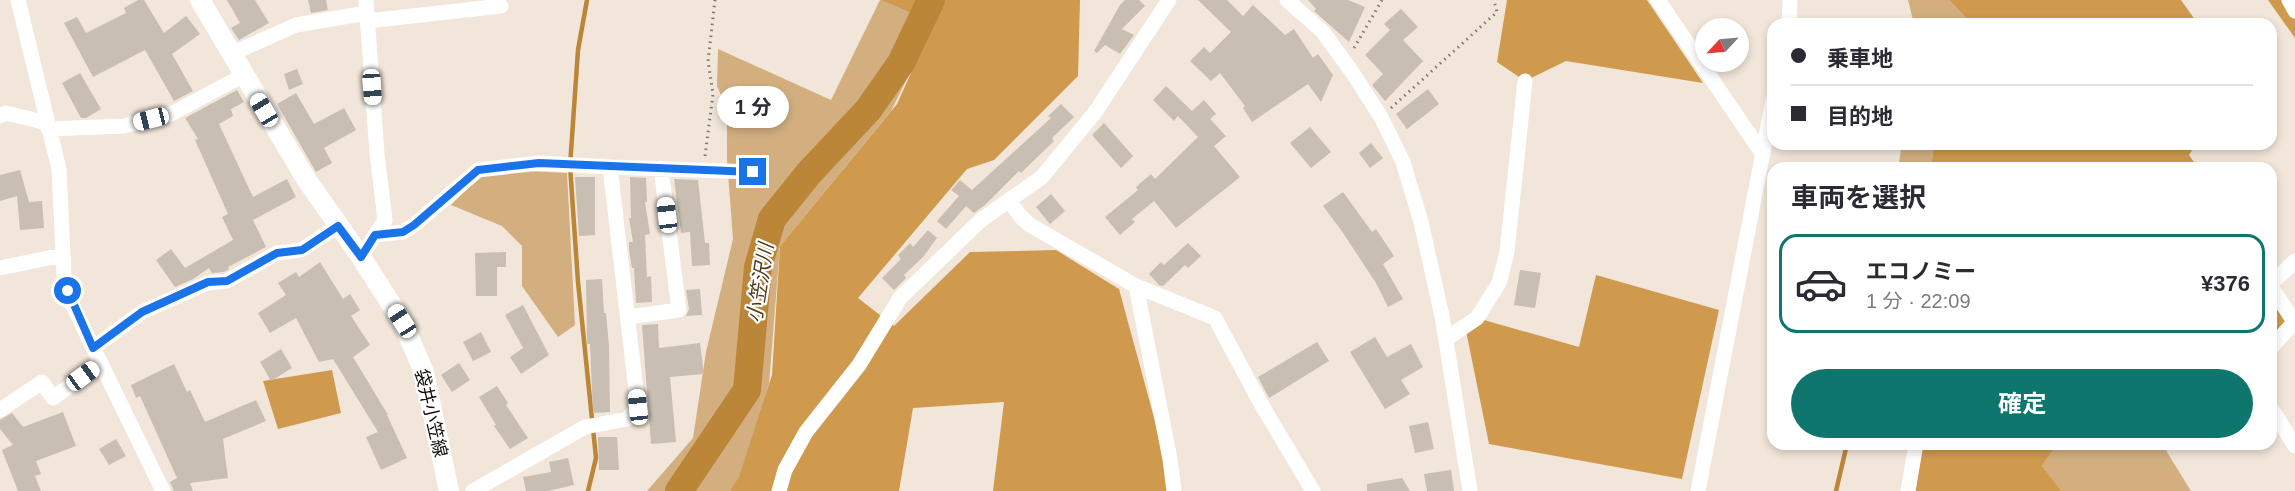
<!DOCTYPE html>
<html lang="ja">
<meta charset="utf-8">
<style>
:root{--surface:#fff;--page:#f7f7f7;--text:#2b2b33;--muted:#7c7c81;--line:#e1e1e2;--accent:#0f766e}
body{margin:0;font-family:Arial,"Noto Sans JP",sans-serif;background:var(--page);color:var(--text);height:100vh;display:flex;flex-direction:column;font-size:22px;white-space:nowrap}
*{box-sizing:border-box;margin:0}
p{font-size:20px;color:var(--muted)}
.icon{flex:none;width:33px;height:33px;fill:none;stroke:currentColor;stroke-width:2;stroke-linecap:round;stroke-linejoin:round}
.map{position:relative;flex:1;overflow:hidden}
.details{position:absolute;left:1767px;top:162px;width:510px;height:288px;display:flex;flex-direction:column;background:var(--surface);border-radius:18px;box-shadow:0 3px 9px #0003}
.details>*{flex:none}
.guide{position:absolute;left:1767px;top:18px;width:510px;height:132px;border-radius:18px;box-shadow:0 3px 9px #0003;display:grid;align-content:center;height:132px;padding:0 24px;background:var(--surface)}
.needle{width:39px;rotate:244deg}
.tools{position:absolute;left:1695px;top:18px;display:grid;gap:12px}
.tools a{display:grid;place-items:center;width:54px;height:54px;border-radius:50%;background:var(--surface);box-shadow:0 3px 9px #0003;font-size:30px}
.end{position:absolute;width:27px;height:27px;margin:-14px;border:8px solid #1a73e8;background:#fff;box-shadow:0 0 0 3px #fff}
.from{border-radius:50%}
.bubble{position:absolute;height:42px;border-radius:21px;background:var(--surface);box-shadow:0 3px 9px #0003;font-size:20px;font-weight:700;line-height:42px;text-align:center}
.car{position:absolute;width:18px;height:36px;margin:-18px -9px;border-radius:8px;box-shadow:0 0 4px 2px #0007;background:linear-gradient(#fff 24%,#345 0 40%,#fff 0 76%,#345 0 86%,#fff 0)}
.guide b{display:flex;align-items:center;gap:21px;height:57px;font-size:22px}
.guide b+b{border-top:2px solid var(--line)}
.guide i{width:15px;height:15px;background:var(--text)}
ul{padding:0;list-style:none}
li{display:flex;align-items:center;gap:18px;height:99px;margin:0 12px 9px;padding:0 12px;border:3px solid transparent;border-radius:18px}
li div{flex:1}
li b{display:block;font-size:22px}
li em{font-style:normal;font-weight:700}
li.on{border-color:var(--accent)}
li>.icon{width:54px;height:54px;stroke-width:1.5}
h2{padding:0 24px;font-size:27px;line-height:72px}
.action{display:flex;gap:12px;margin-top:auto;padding:12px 24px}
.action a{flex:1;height:69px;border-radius:36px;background:var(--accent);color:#fff;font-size:24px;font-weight:700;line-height:69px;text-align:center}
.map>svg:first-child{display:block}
</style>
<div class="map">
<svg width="2295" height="491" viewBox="0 0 2295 491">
<rect width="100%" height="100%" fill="#f1e6d9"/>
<path fill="#d3af80" d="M880 0H946L891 111 780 246 769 384 741 483 736 491H647L693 438 706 352 733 239 727 160V108L717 86 718 49 831 100Z
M1908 0H1949L1972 24H1914Z
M1902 144H1937L1934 146 1931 168H1898Z
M487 169 567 173 575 325 558 337 522 286V246L502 226 451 205Z
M2057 444H2162L2191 491H2059L2042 466Z"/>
<path fill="#cf9a4d" d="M881 0H1080L1078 76 994 160 967 169 858 298 894 326 970 252 1056 250 1119 289 1174 491H993L1004 402 913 408 899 491H730L739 477 772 375 780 246 897 104 934 22Z
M1507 0H1647L1703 83 1566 61 1525 81 1497 62Z
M1949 0H2181L2198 24H1972Z
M2268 0H2295V38Z
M1937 144H2196L2189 155 2198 168H1931L1934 146Z
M1596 275 1719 310 1682 479 1489 444 1465 326 1477 318 1579 347Z
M2271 280 2289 329 2271 348Z
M332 370 341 413 278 429 263 381Z
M1916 444H2057L2042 466 2061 491H1908Z"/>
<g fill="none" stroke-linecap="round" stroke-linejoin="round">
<path stroke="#bb8638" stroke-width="4.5" d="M587 0 578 50 570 166 578 282 596 458 588 491
M1836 491 1847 444"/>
<path stroke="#bb8638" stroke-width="28" d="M679 491 747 390 758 267 772 219 809 173 868 110 901 63 931 0"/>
</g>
<path fill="#c8beb1" d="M138 0H144L164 33 186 16 200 34 172 54 193 91 174 101 145 50 93 77 64 23 77 17 86 33 126 13 124 8Z
M227 0H255L269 23 239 40 231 28 240 23Z
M308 0H326L328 10 311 13Z
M1125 0H1139L1145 6 1122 29 1134 35 1120 54 1105 45 1097 53 1094 51 1120 5Z
M1198 0H1227L1243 16 1253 5 1285 35 1294 29 1313 58 1318 54 1333 75 1321 102 1308 84 1252 122 1243 108 1245 106 1220 73 1211 81 1190 61 1204 47 1210 53 1231 32Z
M1308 0H1348L1365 7 1349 42 1314 11 1316 9Z
M1401 9 1418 27 1403 40 1423 61 1385 101 1372 85 1383 74 1365 55 1390 30 1384 24Z
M297 69 303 84 289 90 284 74Z
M80 73 101 109 86 118H81L62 83Z
M1166 86 1192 111 1204 100 1216 114 1210 119 1226 136 1214 146 1240 177 1176 228 1154 201 1132 219 1135 222 1120 235 1105 217 1138 190 1136 187 1151 174 1155 179 1198 137 1178 116 1174 121 1153 100Z
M1428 89 1439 104 1407 129 1396 114Z
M237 90 244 102 231 109 233 116 219 124 253 197 287 179 296 197 253 220 266 247 228 267 229 269 224 272 212 273 209 268 193 279 175 287 156 260 171 249 185 268 233 240 222 217 228 214 195 140 198 139 185 118Z
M296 93 314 124 344 108 356 130 324 148 332 163 316 172 277 104Z
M1061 104 1074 117 1052 138 1054 141 1021 173 1019 171 985 205 974 213 966 206 946 229 937 221 959 196 951 190 960 180 972 190 1051 118 1048 116Z
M1104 123 1133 156 1121 168 1092 135Z
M1310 127 1331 152 1311 168 1290 143Z
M1371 143 1383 158 1370 168 1359 153Z
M20 170 29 202 42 201 44 228 20 230 17 196 0 201V175Z
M575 177H595V235L579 236Z
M630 177 646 178 647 202H645L650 234 645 235 647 277 651 276 652 302 636 303 634 268H632L629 250V242H633L629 218H631Z
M674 179 698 180 705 243H709L710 265 692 266 690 232 681 233Z
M1343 192 1372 232 1376 229 1394 256 1383 264 1403 299 1388 307 1376 283 1341 230 1323 206Z
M1051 194 1065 211 1050 224 1036 207Z
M928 230 937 238 923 257 904 275 906 278 894 290 882 278 901 259 898 255 910 243 913 247Z
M1188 243 1201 256 1188 268 1185 265 1163 286 1159 285 1149 274 1161 262 1164 265Z
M506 252V267H497V296H476L475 253Z
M320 262 343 299 350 294 360 310 351 316 370 345 353 357 388 415H387L407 458 381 470 366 437 378 432 333 359 319 362 296 318 270 333 258 313 286 295 278 283 296 272 299 277Z
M1520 270 1541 273 1535 308 1514 305Z
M602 279 604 313H606L609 346 610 412 593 413 590 344H587L586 280Z
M700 289 702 315 686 316 689 309 686 290Z
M523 305 549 355 521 374 510 357 523 348 505 315Z
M658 324 659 348 700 343 704 374 670 377 676 442 651 444 642 325Z
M481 332 491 352 473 361 463 342Z
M1375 337 1387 357 1411 344 1423 367 1401 380 1410 394 1385 409 1350 352Z
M1317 342 1329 361 1269 398 1258 377Z
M281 349 292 368 271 381 260 362Z
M459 363 470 380 452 392 441 375Z
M174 364 187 392 190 390 205 422 256 400 266 421 223 439 228 478 190 483 193 491H174L170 482 177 478 140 396 136 398 131 385Z
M497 386 508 403 506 405 528 438 510 449 494 426 496 425 479 397Z
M63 412 76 446 36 461 41 474 35 476 41 491H18L2 450 13 445 0 429V420L12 413 23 427Z
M1428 422 1434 449 1415 453 1409 426Z
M598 437H617L619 470H599Z
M116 439 126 456 109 465 99 449Z
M568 458 574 485 548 491H526L523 477 551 472 549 462Z
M1451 470 1454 491H1427L1424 474Z
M1402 478 1410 491H1367V484Z"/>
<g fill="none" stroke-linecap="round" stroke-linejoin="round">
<path stroke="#7c766d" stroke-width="3" stroke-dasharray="1.5 4.5" stroke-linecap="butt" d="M1354 48 1382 0
M1391 108 1497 12 1494 0
M705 156 713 94 708 61 715 0"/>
<path stroke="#fff" stroke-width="15" d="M18 0 59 169 64 275 72 304 163 491
M1287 0 1323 32 1352 72 1381 117 1403 162 1421 222 1442 316 1470 491
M1658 0 1762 153
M2289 0 2295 11
M368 21 501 6
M1789 24 1790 0
M231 54 296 25 367 13
M0 116 6 113 47 123
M48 129 124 126 171 114 244 75
M1009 201 1022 218 1030 225 1136 286 1215 318 1260 402 1313 491
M375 235 403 232 414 225 478 170 539 163 610 167
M361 257 385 220 377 154 366 0
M0 268 63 255
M2271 284 2295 261
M1136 286 1170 459 1174 491
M2271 286 2294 322 2271 348
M628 317 679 310 661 168
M1446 339 1477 318 1499 283 1507 252 1525 81
M93 348 142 312 208 283 227 281 277 253 301 250 338 226
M2271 408 2295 446
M0 410 42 382 53 398 101 363
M473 491 585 427 627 419 638 407 610 167 753 172
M779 491 785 470 806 432 859 365 900 298 981 220 1042 177 1096 111 1169 0
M1698 491 1773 100
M1908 491 1916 444"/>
<path stroke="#fff" stroke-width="20" d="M200 0 306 179 361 257 402 321 424 372 449 491"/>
</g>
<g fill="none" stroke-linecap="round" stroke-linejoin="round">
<path stroke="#1a73e8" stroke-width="8" d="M68 291 93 348 142 312 208 282 227 281 277 253 302 250 338 226 361 257 375 235 403 232 414 225 478 170 539 163 753 172"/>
</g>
<g text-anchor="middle" stroke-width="4.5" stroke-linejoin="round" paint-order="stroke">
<g font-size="18" fill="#110e09" stroke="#fff">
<text transform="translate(431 413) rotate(77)" y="6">袋井小笠線</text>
</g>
<g font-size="20" font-style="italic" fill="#523b1a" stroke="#fff">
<text transform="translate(760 283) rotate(-81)" y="7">小笠沢川</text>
</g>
</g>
</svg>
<div class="tools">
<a><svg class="needle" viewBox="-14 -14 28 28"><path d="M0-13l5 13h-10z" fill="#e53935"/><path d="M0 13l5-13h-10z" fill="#7c7c81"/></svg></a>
</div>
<i class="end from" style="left:68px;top:291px"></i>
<i class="end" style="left:753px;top:172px"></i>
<div class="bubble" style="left:717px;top:86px;width:72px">1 分</div>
<i class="car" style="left:372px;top:87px;rotate:176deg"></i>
<i class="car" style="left:264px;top:110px;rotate:329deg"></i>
<i class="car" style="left:151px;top:119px;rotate:256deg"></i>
<i class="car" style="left:667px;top:215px;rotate:353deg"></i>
<i class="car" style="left:402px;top:321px;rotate:327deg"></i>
<i class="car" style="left:83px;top:376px;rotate:54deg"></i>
<i class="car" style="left:638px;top:407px;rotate:354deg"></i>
<div class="guide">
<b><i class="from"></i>乗車地</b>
<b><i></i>目的地</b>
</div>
<section class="details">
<h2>車両を選択</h2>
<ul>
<li class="on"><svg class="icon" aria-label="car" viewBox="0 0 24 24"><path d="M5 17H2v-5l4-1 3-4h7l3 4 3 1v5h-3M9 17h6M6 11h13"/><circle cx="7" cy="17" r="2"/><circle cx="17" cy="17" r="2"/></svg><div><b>エコノミー</b><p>1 分 · 22:09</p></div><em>¥376</em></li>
</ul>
<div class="action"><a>確定</a></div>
</section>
</div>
